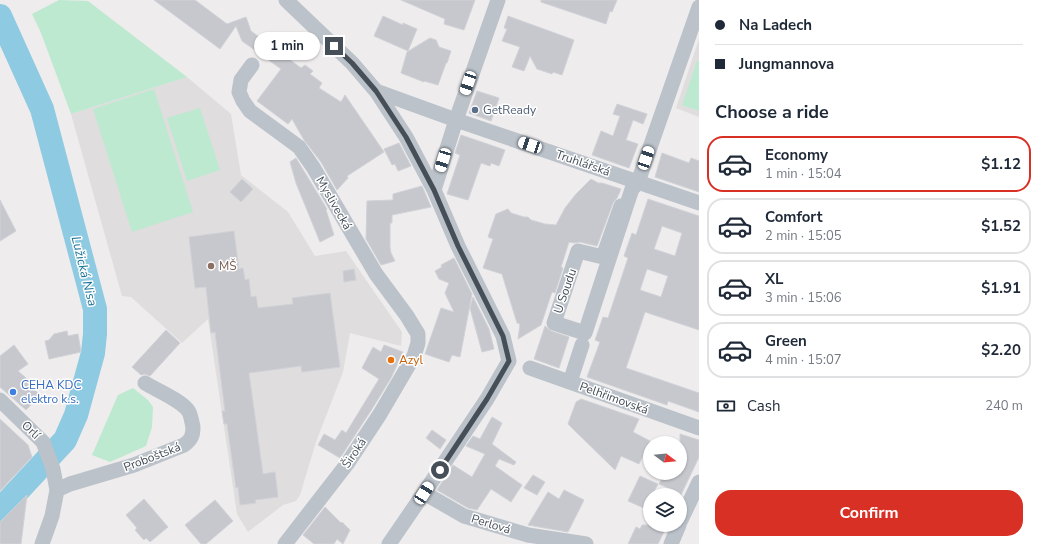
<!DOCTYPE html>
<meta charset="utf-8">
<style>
:root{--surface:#fff;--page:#f6f6f7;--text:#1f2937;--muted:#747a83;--line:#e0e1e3;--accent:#d93025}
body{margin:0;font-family:"Nunito Sans",sans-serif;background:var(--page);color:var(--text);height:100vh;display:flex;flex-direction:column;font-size:15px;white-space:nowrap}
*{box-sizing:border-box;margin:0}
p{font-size:13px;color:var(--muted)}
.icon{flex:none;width:22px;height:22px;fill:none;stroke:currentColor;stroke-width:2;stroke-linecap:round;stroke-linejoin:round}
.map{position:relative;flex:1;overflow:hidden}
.panel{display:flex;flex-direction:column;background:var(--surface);width:340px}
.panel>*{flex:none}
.banner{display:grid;align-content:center;height:88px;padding:0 16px;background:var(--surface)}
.needle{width:26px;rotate:106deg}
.buttons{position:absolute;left:643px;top:436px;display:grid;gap:8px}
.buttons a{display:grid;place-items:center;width:44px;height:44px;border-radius:50%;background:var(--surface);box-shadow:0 1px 3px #0004;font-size:20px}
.end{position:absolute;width:18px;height:18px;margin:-9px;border:5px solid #464e57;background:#fff;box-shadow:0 0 0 2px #fff}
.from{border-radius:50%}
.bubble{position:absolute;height:28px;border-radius:14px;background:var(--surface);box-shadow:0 1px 3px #0004;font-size:13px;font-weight:700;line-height:28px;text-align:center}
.car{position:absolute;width:12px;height:24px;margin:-12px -6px;border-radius:5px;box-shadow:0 0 3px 1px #0007;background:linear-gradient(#fff 24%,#345 0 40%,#fff 0 76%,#345 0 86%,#fff 0)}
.banner b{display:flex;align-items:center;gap:14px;height:38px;font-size:15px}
.banner b+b{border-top:1px solid var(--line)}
.banner i{width:10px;height:10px;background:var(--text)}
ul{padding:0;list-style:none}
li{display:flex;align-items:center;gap:12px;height:56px;margin:0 8px 6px;padding:0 8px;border:2px solid var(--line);border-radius:16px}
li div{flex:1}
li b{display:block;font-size:15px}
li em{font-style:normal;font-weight:700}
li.selected{border-color:var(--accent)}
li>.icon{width:36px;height:36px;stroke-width:1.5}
h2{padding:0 16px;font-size:18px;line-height:48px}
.pay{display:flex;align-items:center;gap:10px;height:44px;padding:0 16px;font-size:15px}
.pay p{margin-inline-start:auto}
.button{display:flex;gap:8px;margin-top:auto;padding:8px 16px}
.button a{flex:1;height:46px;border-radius:16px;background:var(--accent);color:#fff;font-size:16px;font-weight:700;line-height:46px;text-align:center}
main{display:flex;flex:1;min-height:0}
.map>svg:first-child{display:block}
</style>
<main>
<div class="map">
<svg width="699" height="544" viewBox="0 0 699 544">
<rect width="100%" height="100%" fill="#eeecec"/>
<path fill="#dfdddd" d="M699 39V117L676 108Z
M187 77 231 114 241 175 288 212 315 256 346 251 402 332 401 346 350 333 343 372 316 442 300 495 296 501 283 505 248 532 237 514 208 319 182 343 131 297 122 296 71 114Z"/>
<path fill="#bde9d1" d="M59 0 88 1 187 77 71 114 41 33 32 14Z
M697 61 699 62V111L682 105Z
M154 89 193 212 132 232 93 109Z
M200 108 220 170 187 181 167 118Z
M133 388 148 400 153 407 152 427 146 446 110 462 92 455 118 395Z"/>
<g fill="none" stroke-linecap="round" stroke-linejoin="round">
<path stroke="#8ecae2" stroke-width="24" d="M0 16 42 109 95 309V334L93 353 76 415 65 440 0 510"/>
</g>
<path fill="#c7c8ce" stroke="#d0d2d7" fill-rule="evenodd" d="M154 0H195L227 24 246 17 251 31 301 68 305 65 313 71 310 74 322 83 319 88 341 102 345 95 384 152 347 176 348 178 337 190 321 162 304 140 292 119 288 124 257 101 281 69 242 41 236 26 220 49Z
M401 0H475L464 30 444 24 445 19Z
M541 0H617L612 12 610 11 606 24 541 2Z
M383 16 403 25V23L417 29 408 51 374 36Z
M508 16 574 40 562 75 553 72 552 74 537 69 530 56 524 71 512 67 520 47 502 41 507 29 504 28Z
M430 38 436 40 439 47 451 51 447 63H446L438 85 424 81V82L401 73 407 52Z
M477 91 499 98 491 121 469 113Z
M617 104 647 114 643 124 633 120 626 140 638 144 629 168 592 155 601 131 613 136 620 116 613 114Z
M461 135 505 150 499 166 491 163 490 166 481 163 468 200 447 194 460 155 455 153Z
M399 143 411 166 398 171 395 164 392 165 384 149Z
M662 153 689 163 691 158 699 161V192L655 177Z
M296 158 327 209 326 210 334 235 320 242 296 183 290 162Z
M242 179 253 189 241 202 230 192Z
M591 179 598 183H602L621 189 617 198 613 203 597 246 580 242 574 243 569 242 561 267 563 268 555 293 552 292 541 325 518 339 520 324 517 323 502 274 483 268 493 239 488 237 496 214 508 209 511 213 524 217H528L531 220 545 224 556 225 565 208 576 194Z
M422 186 431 207 392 215V223H390V248L391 253 395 261 381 265 366 239 367 201 393 200V194Z
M648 199 699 216V330L645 312 626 368 699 393V412L668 401 667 405 587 377 600 342 595 340 603 317 608 318 628 258 624 256 632 233 636 235ZM662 226 682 233 675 256 654 249ZM647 269 668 276 661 297 640 290Z
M0 200 16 231 0 241Z
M234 231 239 269 243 268 245 280 249 279 251 297 256 296 258 308 293 304 292 298 330 293 340 367 302 372 301 366 249 373 263 474 275 472 278 497 255 500 256 503 240 505 238 487 236 488 227 424H224L222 411H225L215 332 211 333 206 287 195 288 189 237Z
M454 258 472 294 460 357 452 355 449 362 425 354 441 308 454 312 445 293 449 283 439 279 435 271 442 267 441 265Z
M354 269 356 280 344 282 343 271Z
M473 297 489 329 494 349 482 352 470 308Z
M545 326 551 331 569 337 559 368 534 359Z
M166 330 180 343 150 376 145 374 141 375 132 367Z
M67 331 68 336 78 334 81 352 49 359 45 341 49 340 54 334Z
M14 345 28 364 18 371 34 385 32 387 40 395 26 410 0 387V356Z
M384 345 403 352 391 378 372 409 340 458 318 445 324 434 335 440 342 430 346 433 379 379 362 368 373 347 381 352Z
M581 399 639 419 633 432 650 441V454L645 452 639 464 621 456 615 470 568 424 576 402Z
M492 417 502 423 492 444 516 462 514 465 499 459 495 466 522 485 511 502 491 489 477 510 468 508 437 490 453 465 472 477 485 454 466 446 473 436 480 439Z
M0 419 28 445 32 457 0 491Z
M432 430 446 440 440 449 426 438Z
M680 434 699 440V457L680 497V493L659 484 664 474 671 478 674 473H680Z
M533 475 545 482 537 495 524 488Z
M640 476 658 484 652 495H650V500L646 509 628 501Z
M564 490 584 500 568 532 528 525 548 492 559 499Z
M27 495 21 544H0V522Z
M144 499 168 527 150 542 146 538 144 540 135 530 137 528 126 515Z
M215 500 233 521 206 544H201L185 525Z
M325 507 341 523 342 522 350 530 343 544 337 539 334 544H314L303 535Z
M642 525H667L658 544H628L636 527 640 529Z"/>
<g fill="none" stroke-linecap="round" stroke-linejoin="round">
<path stroke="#bbc2ca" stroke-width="15" d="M286 0 352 63 376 91 406 137 434 190 458 246 503 336 509 361 487 399 424 493 389 544
M252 65 241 80 239 92 243 101 250 111 299 147 313 167 376 274 407 316 418 334V343L414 356 380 414 347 464 285 544
M376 91 456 120 699 203
M434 190 456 120 498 0
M621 206 626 207 585 333 554 323 578 251 603 257Z
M626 207 632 189 638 182 699 7
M530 368 699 428
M570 382 582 345
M0 400 43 442 53 469 57 490 52 516 42 544
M57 490 70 484 134 465 184 445C191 440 193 436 193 427 192 423 191 416 189 412 183 401 156 390 145 383
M424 493 464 516 528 535 586 544
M680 522 699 482
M671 544 679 525"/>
</g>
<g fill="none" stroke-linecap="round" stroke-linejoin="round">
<path stroke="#464e57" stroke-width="5" d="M334 46 352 63 376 91 406 137 434 190 458 246 503 336 509 361 487 399 440 470"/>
</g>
<circle fill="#5c6f8a" stroke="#fff" stroke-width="1.5" cx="475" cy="110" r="4"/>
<circle fill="#8d6e63" stroke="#fff" stroke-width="1.5" cx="211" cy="266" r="4"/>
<circle fill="#e8710a" stroke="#fff" stroke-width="1.5" cx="391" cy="360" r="4"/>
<circle fill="#3f7fe0" stroke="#fff" stroke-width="1.5" cx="13" cy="392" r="4"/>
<g text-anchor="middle" stroke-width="3" stroke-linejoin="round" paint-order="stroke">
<g font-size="12" fill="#4e5e75" stroke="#fff" text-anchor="start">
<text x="483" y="114">GetReady</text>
</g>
<g font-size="12" fill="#464e57" stroke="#fff">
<text transform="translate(583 163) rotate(19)" y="4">Truhlářská</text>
<text transform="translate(334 203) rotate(60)" y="4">Myslivecká</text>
<text transform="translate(565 291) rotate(-71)" y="4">U Soudu</text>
<text transform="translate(614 398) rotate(20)" y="4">Pelhřimovská</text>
<text transform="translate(31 430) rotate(44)" y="4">Orlí</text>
<text transform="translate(354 453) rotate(-56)" y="4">Široká</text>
<text transform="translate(152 457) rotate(-21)" y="4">Proboštská</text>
<text transform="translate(491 524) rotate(17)" y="4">Perlová</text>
</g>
<g font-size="12" fill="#785e54" stroke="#fff" text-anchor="start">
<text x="219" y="270">MŠ</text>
</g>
<g font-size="12" fill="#c56008" stroke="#fff" text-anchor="start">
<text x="399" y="364">Azyl</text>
</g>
<g font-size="12" fill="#366cbe" stroke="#fff" text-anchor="start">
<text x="21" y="389">CEHA KDC<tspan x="21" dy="14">elektro k.s.</tspan></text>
</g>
<g font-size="13" font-style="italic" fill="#197397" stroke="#fff">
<text transform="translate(85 271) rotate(76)" y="5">Lužická Nisa</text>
</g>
</g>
</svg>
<div class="buttons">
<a><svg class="needle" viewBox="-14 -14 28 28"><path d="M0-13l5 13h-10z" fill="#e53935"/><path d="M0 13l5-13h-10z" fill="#747a83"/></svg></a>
<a><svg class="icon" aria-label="layers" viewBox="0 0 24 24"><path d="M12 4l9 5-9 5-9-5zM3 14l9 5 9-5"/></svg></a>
</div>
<i class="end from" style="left:440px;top:470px"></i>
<i class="end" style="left:334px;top:46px"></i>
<div class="bubble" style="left:254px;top:32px;width:66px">1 min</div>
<i class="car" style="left:468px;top:83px;rotate:199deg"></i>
<i class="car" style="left:530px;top:145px;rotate:289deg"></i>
<i class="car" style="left:646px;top:158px;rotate:19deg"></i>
<i class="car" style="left:443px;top:160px;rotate:197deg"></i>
<i class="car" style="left:424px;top:493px;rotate:33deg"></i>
</div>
<section class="panel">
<div class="banner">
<b><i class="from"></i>Na Ladech</b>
<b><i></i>Jungmannova</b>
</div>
<h2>Choose a ride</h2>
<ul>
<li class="selected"><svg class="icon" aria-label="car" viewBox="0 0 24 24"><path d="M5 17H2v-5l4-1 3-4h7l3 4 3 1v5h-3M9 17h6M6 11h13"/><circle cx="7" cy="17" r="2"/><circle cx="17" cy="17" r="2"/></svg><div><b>Economy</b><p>1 min · 15:04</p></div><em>$1.12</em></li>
<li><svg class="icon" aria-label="car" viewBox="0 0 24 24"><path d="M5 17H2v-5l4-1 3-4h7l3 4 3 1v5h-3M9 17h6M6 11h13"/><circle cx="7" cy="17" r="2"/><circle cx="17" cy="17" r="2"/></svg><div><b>Comfort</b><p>2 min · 15:05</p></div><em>$1.52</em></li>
<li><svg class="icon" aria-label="car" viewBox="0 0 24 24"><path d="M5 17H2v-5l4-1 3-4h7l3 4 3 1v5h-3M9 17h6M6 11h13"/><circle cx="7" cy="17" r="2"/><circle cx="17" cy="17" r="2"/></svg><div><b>XL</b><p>3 min · 15:06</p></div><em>$1.91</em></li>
<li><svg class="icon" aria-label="car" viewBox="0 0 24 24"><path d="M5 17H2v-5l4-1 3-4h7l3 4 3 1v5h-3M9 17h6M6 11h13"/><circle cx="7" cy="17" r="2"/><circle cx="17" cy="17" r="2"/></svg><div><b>Green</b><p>4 min · 15:07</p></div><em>$2.20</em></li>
</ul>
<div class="pay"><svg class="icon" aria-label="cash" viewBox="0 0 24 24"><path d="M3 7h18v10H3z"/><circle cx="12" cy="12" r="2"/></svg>Cash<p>240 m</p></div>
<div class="button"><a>Confirm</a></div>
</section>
</main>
